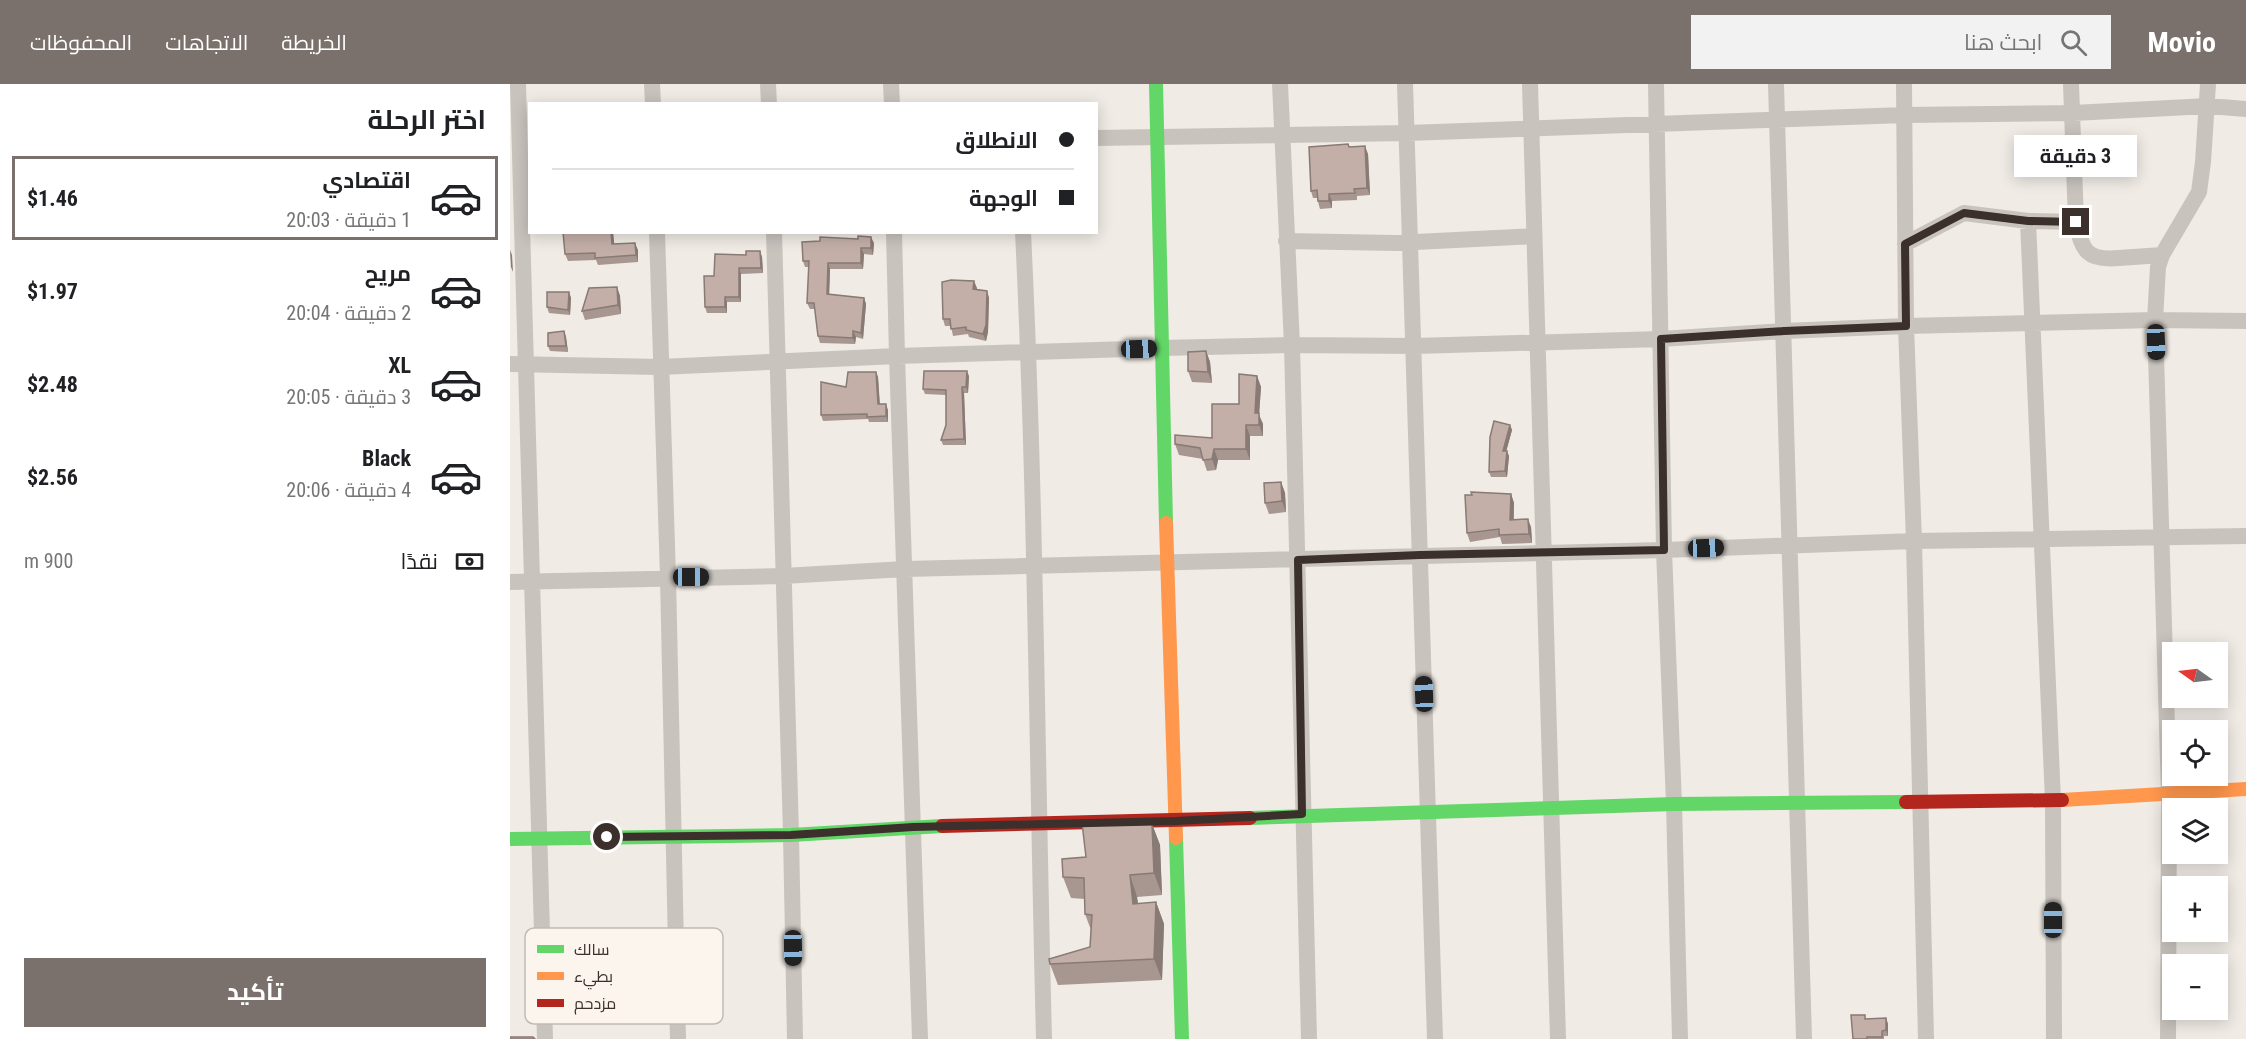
<!DOCTYPE html>
<html lang="ar">
<meta charset="utf-8">
<style>
:root{--surface:#fff;--page:#f2f2f2;--text:#202124;--muted:#757577;--line:#e0e0e0;--accent:#7a716c}
body{margin:0;font-family:"Roboto Condensed",Cairo,sans-serif;background:var(--page);color:var(--text);direction:rtl;height:100vh;display:flex;flex-direction:column;font-size:22px;white-space:nowrap}
*{box-sizing:border-box;margin:0}
p{font-size:20px;color:var(--muted)}
.icon{flex:none;width:33px;height:33px;fill:none;stroke:currentColor;stroke-width:2;stroke-linecap:round;stroke-linejoin:round}
.map{position:relative;flex:1;overflow:hidden;direction:ltr}
.side{display:flex;flex-direction:column;background:var(--surface);width:510px}
.side>*{flex:none}
.hud{position:absolute;left:18px;top:18px;width:570px;height:132px;border-radius:0px;box-shadow:0 3px 15px #0003;direction:rtl;display:grid;align-content:center;height:132px;padding:0 24px;background:var(--surface)}
.needle{width:39px;rotate:284deg}
.tools{position:absolute;left:1652px;top:558px;display:grid;gap:12px}
.tools a{display:grid;place-items:center;width:66px;height:66px;border-radius:0px;background:var(--surface);box-shadow:0 3px 15px #0003;font-size:30px}
.end{position:absolute;width:27px;height:27px;margin:-14px;border:8px solid #3b302b;background:#fff;box-shadow:0 0 0 3px #fff}
.from{border-radius:50%}
.bubble{position:absolute;height:42px;border-radius:0px;background:var(--surface);box-shadow:0 3px 15px #0003;font-size:20px;font-weight:700;line-height:42px;text-align:center;direction:rtl}
.car{position:absolute;width:18px;height:36px;margin:-18px -9px;border-radius:8px;box-shadow:0 0 4px 2px #0007;background:linear-gradient(#222 24%,#8ab4d8 0 40%,#222 0 76%,#8ab4d8 0 86%,#222 0)}
.hud b{display:flex;align-items:center;gap:21px;height:57px;font-size:22px}
.hud b+b{border-top:2px solid var(--line)}
.hud i{width:15px;height:15px;background:var(--text)}
ul{padding:0;list-style:none}
li{display:flex;align-items:center;gap:18px;height:84px;margin:0 12px 9px;padding:0 12px;border:3px solid transparent;border-radius:0px}
li div{flex:1}
li b{display:block;font-size:22px}
li em{font-style:normal;font-weight:700}
li.selected{border-color:var(--accent)}
li>.icon{width:54px;height:54px;stroke-width:1.5}
h2{padding:0 24px;font-size:27px;line-height:72px}
.pay{display:flex;align-items:center;gap:15px;height:66px;padding:0 24px;font-size:22px}
.pay p{margin-inline-start:auto}
.primary-button{display:flex;gap:12px;margin-top:auto;padding:12px 24px}
.primary-button a{flex:1;height:69px;border-radius:0px;background:var(--accent);color:#fff;font-size:24px;font-weight:700;line-height:69px;text-align:center}
header{display:flex;align-items:center;gap:36px;box-sizing:border-box;height:84px;padding:0 30px;background:var(--accent);color:#fff}
header strong{font-size:28px}
nav{display:flex;gap:33px;margin-inline-start:auto;font-size:21px}
.search{width:420px;height:54px;background:var(--page);display:flex;align-items:center;gap:15px;box-sizing:border-box;padding:0 21px;border-radius:0px;color:var(--muted);font-size:22px}
main{display:flex;flex:1;min-height:0}
.map>svg:first-child{display:block}
</style>
<header>
<strong>Movio</strong>
<div class="search"><svg class="icon" aria-label="search" viewBox="0 0 24 24"><circle cx="10" cy="10" r="6"/><path d="M15 15l6 6"/></svg>ابحث هنا</div>
<nav><a>الخريطة</a><a>الاتجاهات</a><a>المحفوظات</a></nav>
</header>
<main>
<div class="map">
<svg width="1736" height="955" viewBox="0 0 1736 955">
<rect width="100%" height="100%" fill="#f0ebe5"/>
<g fill="none" stroke-linecap="round" stroke-linejoin="round">
<path stroke="#c9c3be" stroke-width="16" d="M8 0 35 955
M142 0 143 20
M258 0 259 20
M381 0 382 20
M770 0 782 261 799 955
M895 0 925 955
M1020 0 1048 955
M1146 0 1154 466 1164 720 1170 955
M1266 0 1294 955
M1394 0 1396 242 1404 457 1416 955
M1561 0 1566 138C1572 167 1577 177 1609 174 1623 173 1637 172 1652 171
M586 54 897 49 1395 31 1563 29 1698 22 1736 25
M1518 137 1543 717 1544 955
M147 148 158 493 168 955
M264 148 281 751 285 955
M384 148 387 272 410 955
M513 148C526 417 527 686 534 955
M776 157 885 159 1024 152
M1395 160 1454 129 1518 137 1566 138
M0 280 150 283 387 272 651 264 782 261 905 262 1151 255 1274 247 1396 242 1645 236 1736 237
M0 498 273 492 395 485 1154 466 1404 457 1736 452
M1658 955 1659 711 1645 236 1648 183 1652 171 1689 108 1693 78 1698 0"/>
<path stroke="#63d668" stroke-width="14" d="M646 0 656 439
M740 734 1164 720 1396 718
M666 754 672 955
M0 755 281 751 432 742"/>
<path stroke="#ff974d" stroke-width="14" d="M656 439 666 754
M1552 716 1736 705"/>
<path stroke="#b3261e" stroke-width="14" d="M1396 718 1552 716
M432 742 740 734"/>
</g>
<path fill="#a89690" d="M838 60 839 63 858 70 860 111 847 112V116L822 117V124L810 125 807 114H803L801 107Z
M52 148H103L104 160 128 166V178L88 181 86 176 58 177 55 170 54 152Z
M364 159 363 171 354 170 353 185H320L319 210 354 214 356 220 353 255 346 253 345 260 310 259 308 252 305 225H300L297 219 299 183H295L293 177Z
M250 167 252 173 253 189 231 190V218H217V229H197L195 223 204 192 236 171Z
M464 197 467 206 477 207 479 214 478 248 476 257 459 253 458 250 443 252 441 242H435L433 235Z
M107 203 110 212 111 230 75 236 72 227Z
M59 208 61 214 60 231 39 229 37 223Z
M54 247 56 253 58 268 40 267 38 262Z
M696 267 700 278 702 299 682 298 678 287Z
M366 288 368 293 370 320 378 326V338H359L358 335 313 337 311 331 336 303Z
M459 292 458 309H454L456 361H433L431 356 436 341V311L415 310 413 305Z
M747 292 751 303 749 331 753 340V352H740V376H708L706 386 697 387 693 375 669 371 665 360 702 354 729 320Z
M1000 341 1002 346 996 367 999 372 997 393H981L979 388Z
M771 398 775 409 776 428 759 430 755 419Z
M1001 410 1004 419V435L1021 443 1022 459 992 460 990 453 960 458 957 449Z
M642 740 650 761 652 811 627 813 628 820 646 818 654 840 652 896 548 901 540 880 580 863 581 846 575 830V815L561 814 553 793 576 773 618 741Z
M1376 934 1378 940V952H1374V955H1343L1356 935Z"/>
<path fill="#887a75" d="M855 62 858 70 860 111 857 104Z
M819 110 822 117V124L819 117Z
M101 148H103L105 167 102 160Z
M361 153 364 159 363 171 361 164Z
M125 159 128 166V178L126 171Z
M351 164 354 170 353 185 351 179Z
M0 166 2 171 3 188 1 183Z
M250 167 252 173 253 189 251 184Z
M318 179 320 185 319 216 317 210Z
M229 184 231 190V218L229 213Z
M464 197 467 204 466 212 463 205Z
M107 203 110 212 111 230 108 221Z
M477 207 479 214 478 248 476 257 473 250Z
M59 208 61 214 60 231 58 226Z
M215 213 217 218V229L215 223Z
M354 214 356 220 353 255 351 249Z
M54 247 56 253 58 268 56 262Z
M343 247 346 253 345 260 343 254Z
M696 267 700 278 702 299 698 288Z
M457 287 459 292 458 309 456 303Z
M366 288 368 293 370 326 368 320Z
M747 292 751 303 749 331 753 340V352L745 329Z
M452 303 454 309 456 361 454 355Z
M376 320 378 326V338L376 332Z
M736 341 740 352V376L736 365Z
M1000 341 1002 346 995 372 993 367Z
M704 365 708 376 706 386 702 375Z
M997 367 999 372 997 393 995 387Z
M771 398 775 409 776 428 772 417Z
M1001 410 1004 419 1003 444 1000 436Z
M1018 435 1021 443 1022 459 1019 450Z
M642 740 650 761 652 811 644 789Z
M620 791 627 813 631 841 623 820Z
M646 818 654 840 652 896 644 875Z
M1376 934 1378 940V952L1376 946Z"/>
<path fill="#c3afa7" stroke="#887a75" stroke-width="1.5" d="M838 60 839 63 855 62 857 104 844 105 845 109 819 110V117H808L807 106 801 107 799 63Z
M53 148H101L102 160 125 159 126 171 85 174V169L55 170Z
M348 152 361 153V164H351V179H318L317 210 354 214 351 249 343 247V254L308 252 304 219H297L299 177H293L292 158 310 157V153L348 155Z
M236 167H250L251 184H229V213H215V223H195L194 192H204L205 170 236 171Z
M441 196 464 197 463 205 477 207 476 241 473 250 456 246V243L441 245 440 235H433L432 198Z
M107 203 108 221 72 227 79 204Z
M37 208H59L58 226 37 223Z
M54 247 56 262H38V249Z
M696 267 698 288 678 287V268Z
M414 287H457L456 303H452L454 355 431 356 436 341V306L413 305Z
M338 288H366L368 320H376V332L357 333V330L311 331V298L336 303Z
M729 290 747 292 745 329H749V341H736V365H704L702 375 693 376 690 364 665 360V351L702 354V320H729Z
M984 337 1000 341 993 367H997L995 387 979 388 980 353Z
M771 398 772 417 755 419 754 399Z
M961 408 1001 410 1000 436 1018 435 1019 450 989 451V445L957 449 955 411H962Z
M617 737V741L642 740 644 789 620 791 623 820 646 818 644 875 540 880 539 875 580 863 582 831 575 830 574 794 553 793 552 775 576 773 572 739Z
M1341 931H1355V935L1376 934V946L1372 947V953H1357V955H1343Z
M0 953H23L25 955H0Z"/>
<g fill="none" stroke-linecap="round" stroke-linejoin="round">
<path stroke="#3b302b" stroke-width="8" d="M97 753 281 751 403 743 666 737 792 730 788 476 910 471 1154 466 1151 255 1274 247 1396 242 1395 160 1454 129 1518 137 1566 138"/>
</g>
<rect x="15" y="844" width="198" height="96" rx="9" fill="#fbf5ee" stroke="#c1bab4" stroke-width="1.5"/>
<rect x="27" y="861" width="27" height="8" fill="#63d668"/>
<rect x="27" y="888" width="27" height="8" fill="#ff974d"/>
<rect x="27" y="915" width="27" height="8" fill="#b3261e"/>
<g font-size="16" fill="#3b302b">
<text x="64" y="871">سالك</text>
<text x="64" y="898">بطيء</text>
<text x="64" y="925">مزدحم</text>
</g>
</svg>
<div class="tools">
<a><svg class="needle" viewBox="-14 -14 28 28"><path d="M0-13l5 13h-10z" fill="#e53935"/><path d="M0 13l5-13h-10z" fill="#757577"/></svg></a>
<a><svg class="icon" aria-label="locate" viewBox="0 0 24 24"><circle cx="12" cy="12" r="6"/><path d="M12 2v4M12 18v4M2 12h4M18 12h4"/></svg></a>
<a><svg class="icon" aria-label="layers" viewBox="0 0 24 24"><path d="M12 4l9 5-9 5-9-5zM3 14l9 5 9-5"/></svg></a>
<a>+</a>
<a>−</a>
</div>
<i class="end from" style="left:97px;top:753px"></i>
<i class="end" style="left:1566px;top:138px"></i>
<div class="bubble" style="left:1504px;top:51px;width:123px">3 دقيقة</div>
<i class="car" style="left:1646px;top:258px;rotate:178deg"></i>
<i class="car" style="left:629px;top:265px;rotate:88deg"></i>
<i class="car" style="left:1196px;top:464px;rotate:88deg"></i>
<i class="car" style="left:181px;top:493px;rotate:90deg"></i>
<i class="car" style="left:914px;top:610px;rotate:358deg"></i>
<i class="car" style="left:1543px;top:836px;rotate:0deg"></i>
<i class="car" style="left:283px;top:864px;rotate:179deg"></i>
<div class="hud">
<b><i class="from"></i>الانطلاق</b>
<b><i></i>الوجهة</b>
</div>
</div>
<section class="side">
<h2>اختر الرحلة</h2>
<ul>
<li class="selected"><svg class="icon" aria-label="car" viewBox="0 0 24 24"><path d="M5 17H2v-5l4-1 3-4h7l3 4 3 1v5h-3M9 17h6M6 11h13"/><circle cx="7" cy="17" r="2"/><circle cx="17" cy="17" r="2"/></svg><div><b>اقتصادي</b><p>1 دقيقة · 20:03</p></div><em>$1.46</em></li>
<li><svg class="icon" aria-label="car" viewBox="0 0 24 24"><path d="M5 17H2v-5l4-1 3-4h7l3 4 3 1v5h-3M9 17h6M6 11h13"/><circle cx="7" cy="17" r="2"/><circle cx="17" cy="17" r="2"/></svg><div><b>مريح</b><p>2 دقيقة · 20:04</p></div><em>$1.97</em></li>
<li><svg class="icon" aria-label="car" viewBox="0 0 24 24"><path d="M5 17H2v-5l4-1 3-4h7l3 4 3 1v5h-3M9 17h6M6 11h13"/><circle cx="7" cy="17" r="2"/><circle cx="17" cy="17" r="2"/></svg><div><b>XL</b><p>3 دقيقة · 20:05</p></div><em>$2.48</em></li>
<li><svg class="icon" aria-label="car" viewBox="0 0 24 24"><path d="M5 17H2v-5l4-1 3-4h7l3 4 3 1v5h-3M9 17h6M6 11h13"/><circle cx="7" cy="17" r="2"/><circle cx="17" cy="17" r="2"/></svg><div><b>Black</b><p>4 دقيقة · 20:06</p></div><em>$2.56</em></li>
</ul>
<div class="pay"><svg class="icon" aria-label="cash" viewBox="0 0 24 24"><path d="M3 7h18v10H3z"/><circle cx="12" cy="12" r="2"/></svg>نقدًا<p>900 m</p></div>
<div class="primary-button"><a>تأكيد</a></div>
</section>
</main>
